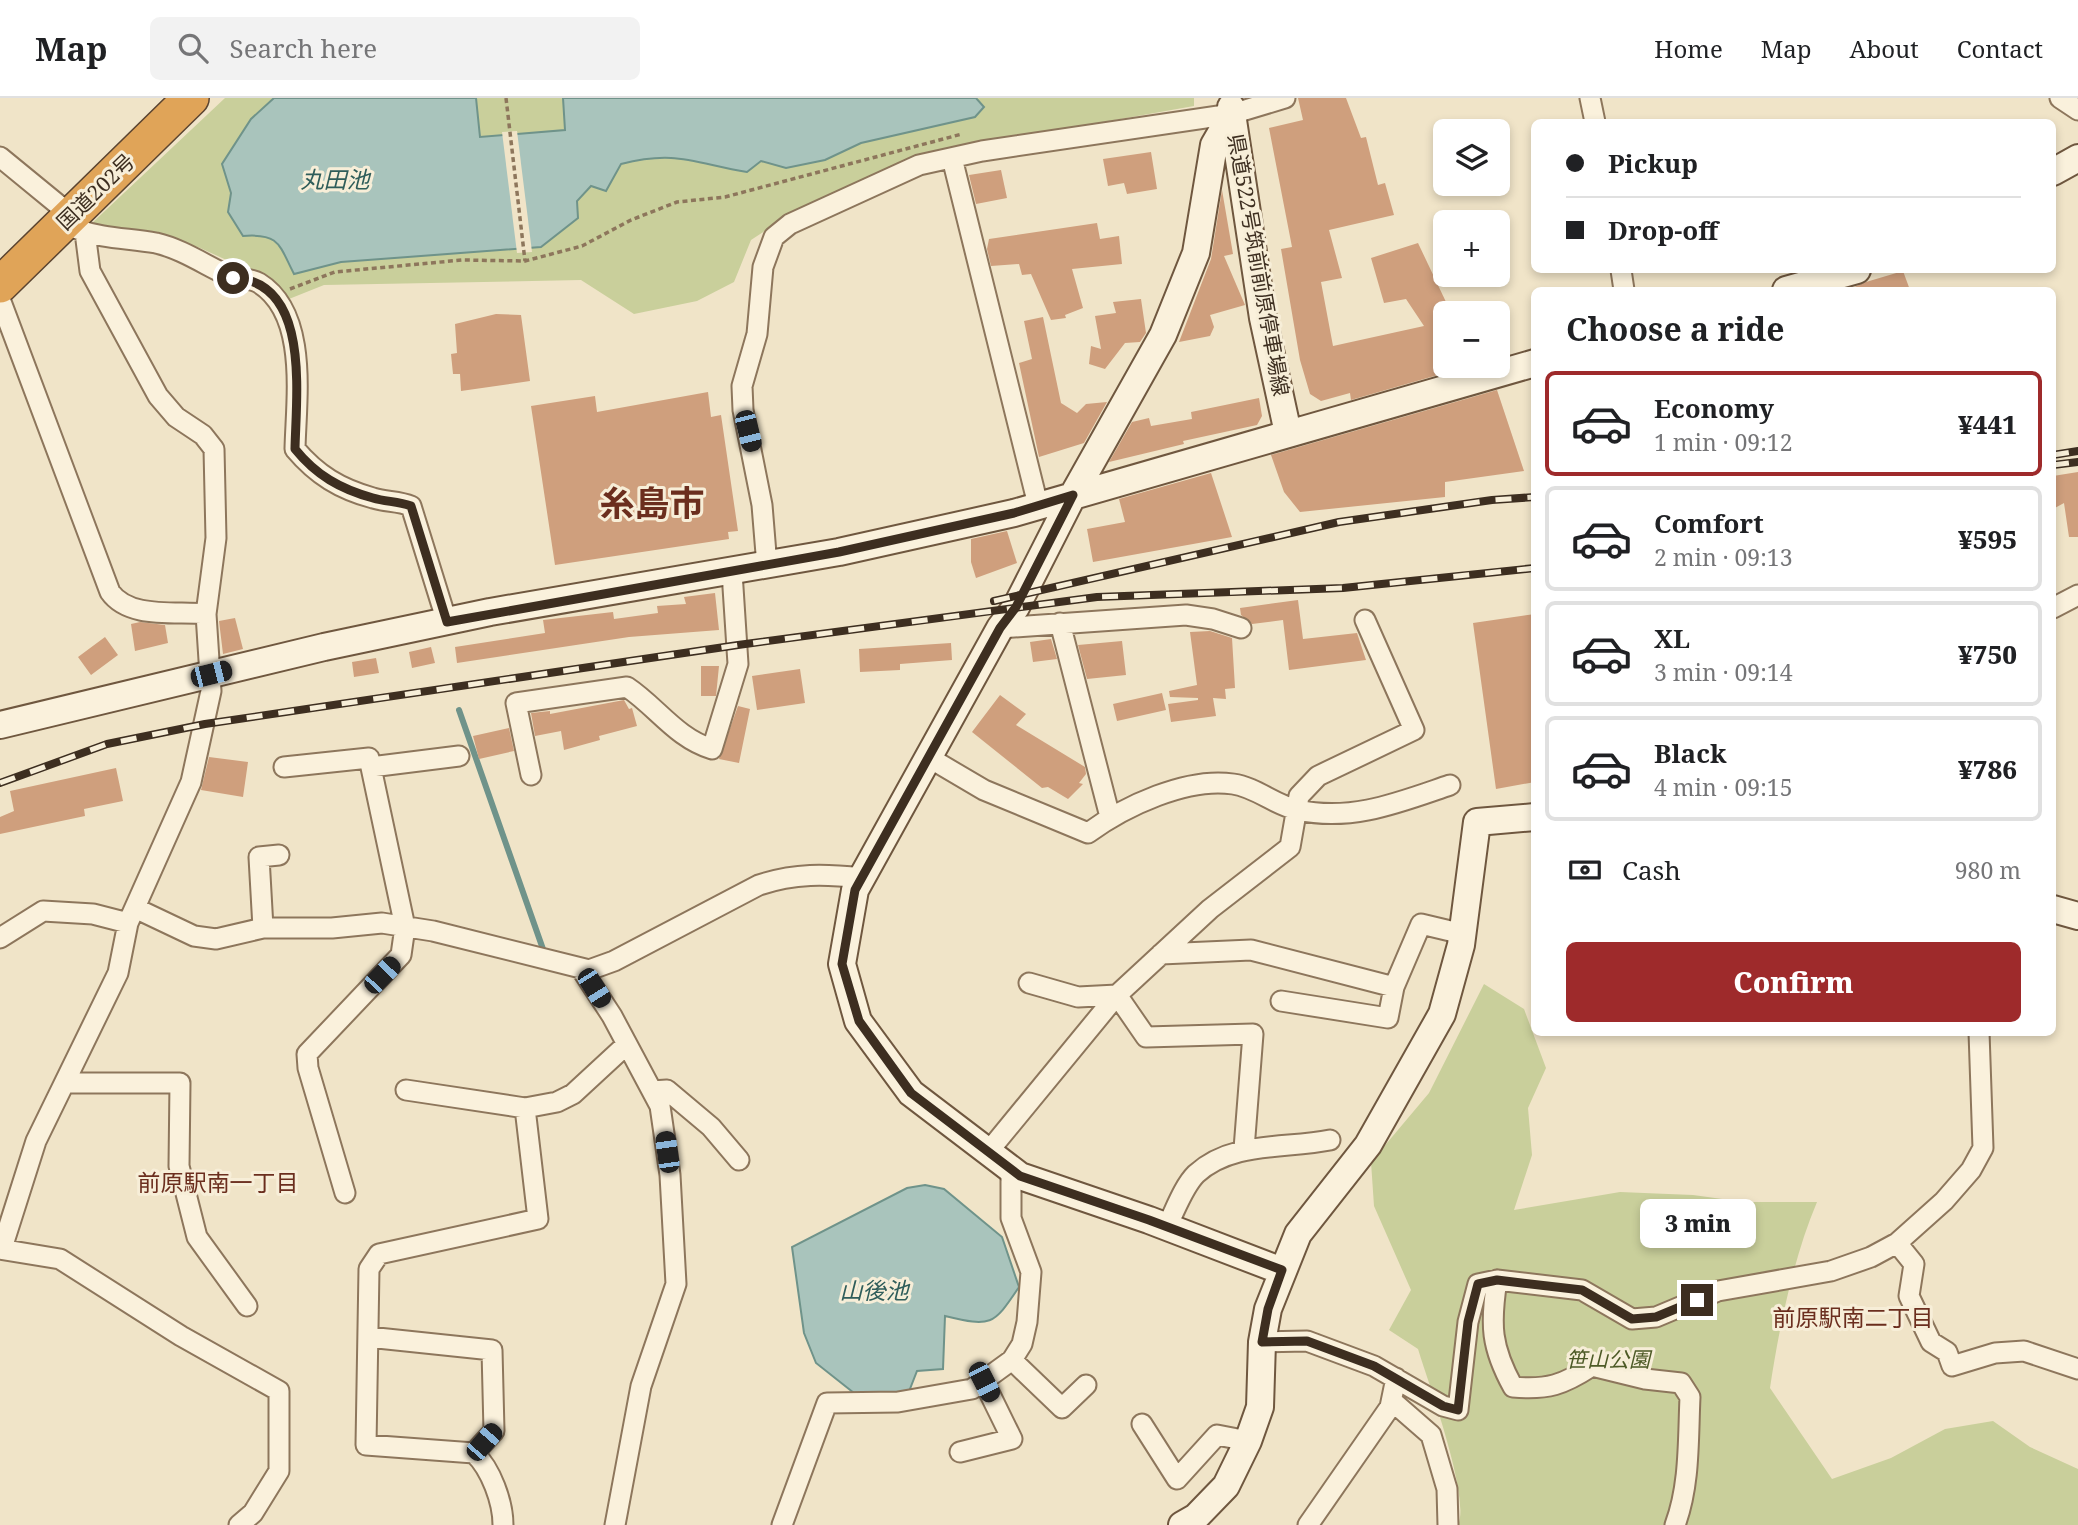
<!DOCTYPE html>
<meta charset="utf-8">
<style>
:root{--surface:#fff;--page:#f2f2f2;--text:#202124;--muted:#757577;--line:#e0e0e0;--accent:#9e2a2b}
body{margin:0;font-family:"Noto Serif","Noto Sans JP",serif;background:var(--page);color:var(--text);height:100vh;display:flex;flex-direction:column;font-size:26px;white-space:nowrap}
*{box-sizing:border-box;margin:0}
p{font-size:23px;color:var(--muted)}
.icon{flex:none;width:38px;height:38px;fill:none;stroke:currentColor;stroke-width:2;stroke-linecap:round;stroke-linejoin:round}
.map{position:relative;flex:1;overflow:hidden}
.sheet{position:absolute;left:1531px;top:189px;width:525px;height:749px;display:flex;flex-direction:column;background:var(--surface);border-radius:10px;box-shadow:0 4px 10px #0003}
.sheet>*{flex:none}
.hud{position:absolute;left:1531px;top:21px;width:525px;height:154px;border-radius:10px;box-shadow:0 4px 10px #0003;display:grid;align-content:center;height:154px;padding:0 35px;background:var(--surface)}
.buttons{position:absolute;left:1433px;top:21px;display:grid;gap:14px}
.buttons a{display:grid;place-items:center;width:77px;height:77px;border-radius:10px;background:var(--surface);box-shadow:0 4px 10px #0003;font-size:35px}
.end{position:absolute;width:32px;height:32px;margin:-16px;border:9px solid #3d2e20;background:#fff;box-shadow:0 0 0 4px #fff}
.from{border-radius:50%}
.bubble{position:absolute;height:49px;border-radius:10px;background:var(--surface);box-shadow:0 4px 10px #0003;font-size:23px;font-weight:800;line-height:49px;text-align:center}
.car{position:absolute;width:21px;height:42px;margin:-21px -10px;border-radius:9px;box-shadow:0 0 5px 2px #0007;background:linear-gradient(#222 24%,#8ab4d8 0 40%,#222 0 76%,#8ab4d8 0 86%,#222 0)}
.hud b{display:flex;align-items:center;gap:24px;height:66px;font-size:26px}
.hud b+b{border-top:2px solid var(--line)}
.hud i{width:18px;height:18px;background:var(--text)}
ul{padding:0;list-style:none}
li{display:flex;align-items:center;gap:21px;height:105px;margin:0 14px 10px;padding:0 21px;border:4px solid var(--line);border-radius:10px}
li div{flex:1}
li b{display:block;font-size:26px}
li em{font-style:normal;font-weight:800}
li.on{border-color:var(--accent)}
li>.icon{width:63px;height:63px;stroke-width:1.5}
h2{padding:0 35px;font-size:32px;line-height:84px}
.pay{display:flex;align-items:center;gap:18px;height:77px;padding:0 35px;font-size:26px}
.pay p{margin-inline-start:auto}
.action{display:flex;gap:14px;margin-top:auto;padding:14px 35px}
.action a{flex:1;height:80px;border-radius:10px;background:var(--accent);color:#fff;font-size:28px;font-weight:800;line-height:80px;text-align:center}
header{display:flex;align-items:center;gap:42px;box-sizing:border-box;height:98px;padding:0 35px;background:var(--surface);border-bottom:2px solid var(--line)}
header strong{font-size:33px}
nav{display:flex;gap:38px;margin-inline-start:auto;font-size:24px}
.search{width:490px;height:63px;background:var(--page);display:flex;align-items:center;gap:18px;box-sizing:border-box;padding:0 24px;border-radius:10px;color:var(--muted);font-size:26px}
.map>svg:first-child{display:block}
</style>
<header>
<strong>Map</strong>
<div class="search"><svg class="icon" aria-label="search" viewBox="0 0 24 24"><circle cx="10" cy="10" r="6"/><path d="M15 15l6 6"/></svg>Search here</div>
<nav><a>Home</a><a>Map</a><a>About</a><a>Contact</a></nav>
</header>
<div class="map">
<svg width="2078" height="1427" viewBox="0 0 2078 1427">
<rect width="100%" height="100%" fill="#f0e4c8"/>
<path fill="#c9cf9b" d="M225 0H1194V8L1007 41 780 123 751 142 734 184 697 203 634 216 581 182 324 187 284 203 257 176 198 149 91 126Z
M1484 886 1524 911 1546 970 1528 1010 1532 1057 1514 1112 1620 1094 1693 1097 1744 1104H1817C1793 1161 1779 1230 1770 1290L1832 1381 1891 1360 1945 1331 1993 1323 2030 1349 2078 1371V1427H1458C1471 1400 1428 1284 1418 1251L1389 1232 1411 1192 1374 1108 1371 1064 1429 995Z"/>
<path fill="#a9c4bc" stroke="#6f938a" stroke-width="2" d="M274 0H476L480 39 565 32 563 0H976L984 9 975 19 861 45 825 62 786 70 761 63 747 74C694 65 676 52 621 66L606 93 591 88 577 103 578 120 541 149 341 164 294 176C279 147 280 135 243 138L228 114 231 95 222 66 251 21Z
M925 1087 944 1091 1002 1139 1019 1189C993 1228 991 1229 945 1218L943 1271 917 1273 908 1296 854 1295 816 1265 804 1235 792 1149 907 1090Z"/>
<path fill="#f0e4c8" d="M517 33 532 154 517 155 502 34Z"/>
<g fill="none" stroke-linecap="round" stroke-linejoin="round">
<path stroke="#6f938a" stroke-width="6" d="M459 612 544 854"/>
</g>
<path fill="#cf9f7d" d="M1298 0H1346L1361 40 1366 39 1378 87 1385 85 1394 117 1329 132 1342 180 1321 184 1333 248 1424 228 1406 201 1384 205 1371 160 1418 145 1446 204V268H1469L1351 302 1350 295 1321 303 1310 296 1300 262 1281 151 1292 149 1269 30 1303 22Z
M1151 54 1157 91 1127 96 1124 85 1108 88 1103 61Z
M1001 72 1007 100 976 106 969 77Z
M1222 92 1233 156 1224 158 1245 207 1210 217 1214 229 1210 238 1179 244 1211 161Z
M1097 125 1100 141 1119 138 1122 166 1072 171 1083 210 1065 217 1066 220 1051 222 1031 176 1022 177 1019 166 991 168 987 151 989 141Z
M1903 173 1910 192H1852V190L1866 184Z
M1141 201 1146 235 1140 244 1125 245 1105 271 1089 266 1091 248 1101 251 1095 218 1116 215 1113 204Z
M496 216 521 217 530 283 461 293 460 276H453L451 256 457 255 455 226Z
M1043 219 1061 305 1077 315 1086 306 1107 304 1084 345 1039 359 1019 265 1032 261 1024 223Z
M1497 292 1524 373 1445 384V399L1300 414 1284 394 1271 357Z
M708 294 711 319 721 317 738 433 728 434 729 441 555 467 531 308 595 298 597 314Z
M1259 300 1262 318 1257 327 1183 343 1184 346 1109 364 1132 324 1149 320 1151 328 1192 321 1191 314Z
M2078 374V439H2069L2064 405 2053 411V378Z
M1211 375 1232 439 1093 464 1087 431 1125 424 1119 401Z
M1007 433 1017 465 976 480 971 464V441Z
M715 495 719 532 629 539 457 565 455 549 545 535 543 522 613 514 614 521 658 515 657 508 686 506 684 499Z
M1298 502 1303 541 1357 535 1366 562 1289 572 1283 522 1252 526 1241 517 1240 510Z
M1535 516V684L1496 691 1473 525Z
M235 520 243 551 223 556 219 523Z
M140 524 165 527 168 545 135 553 131 526Z
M1210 533 1232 540 1235 590 1225 591 1226 601 1213 600 1216 618 1171 624 1168 606 1198 602V600L1170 599 1169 593 1197 587 1190 534Z
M105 539 118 557 91 577 78 559Z
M1051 541 1057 561 1033 564 1030 544Z
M1122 543 1126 577 1087 581 1078 547Z
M951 545 952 562 900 566V572L860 574 859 551Z
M431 549 435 565 412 570 409 554Z
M376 560 379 575 354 579 352 564Z
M701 568H719L716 598H701Z
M800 571 805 605 757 612 752 578Z
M1162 595 1166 612 1117 623 1113 606Z
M1000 597 1026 616 1016 627 1085 669 1086 676 1079 685 1083 686 1068 701 1048 689 1042 690 972 634Z
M624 602 629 611 632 610 637 628 599 638 600 642 564 652 561 633 535 638 531 615 550 613V616Z
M738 608 750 611 739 665 719 661Z
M509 630 514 653 479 661 473 638Z
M209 659 248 664 243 699 201 692Z
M116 670 123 703 84 711 85 718 0 736V719L14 713 10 693Z"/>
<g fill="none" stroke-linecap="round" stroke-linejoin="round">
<defs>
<path id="street" d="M1590 0 1595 24
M2060 0 2078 12
M0 59 72 118
M952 60 1038 407
M77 131C103 141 128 140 156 145 182 151 205 167 229 178 239 183 249 179 259 185 309 216 296 302 295 351 317 377 340 391 373 400 386 404 399 403 411 408L447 524
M1621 172 1624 192
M0 201 110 494C129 521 175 513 206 516
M767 468 762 407 743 312 742 288 757 236 763 169 774 139 790 126 919 67 982 53 1232 16 1285 0
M2053 510 2078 497
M1060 525 1110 719
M1000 530 1186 517 1213 521 1241 530
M928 659 984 692 1088 735C1125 708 1187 679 1233 686 1256 689 1276 708 1298 712 1352 724 1400 704 1450 687
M284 669 369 660 405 829 401 857 307 956 308 970 345 1095
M371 669 459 658
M531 677 516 605 627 589C657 609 676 640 712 651L738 566 732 474
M135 810 194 838 216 841 263 830H332L382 825 433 833 589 872 614 863 759 787C795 775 825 776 862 780
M263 830 259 759 279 757
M0 840 43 813 93 816 128 825
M1161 856 1251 852 1394 889 1421 826 1463 836
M582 872 612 918 660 1008 670 1077 676 1186 641 1288 615 1427
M1029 885 1078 899 1117 897 1146 939 1253 936 1244 1051
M1281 903 1388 920 1394 889
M65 985H180L179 1068 197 1139 247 1208
M406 992 525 1010
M652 993 667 992 711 1029 739 1062
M988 1054 1117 897 1210 811 1290 749 1299 698 1318 678 1414 632 1365 522
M1167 1128C1175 1113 1183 1089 1196 1076 1232 1043 1285 1051 1330 1042
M1897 1145 1914 1166 1909 1198 1931 1244 1947 1254 1952 1268 1995 1255 2024 1253 2078 1271
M2 1150 36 1043 118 875 128 825 191 684 211 593 206 516 216 440 214 351 203 337 176 319 158 298 90 173 85 134
M0 1151 60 1161 181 1238 279 1293V1373L253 1415 239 1427
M1497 1182C1490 1227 1491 1249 1513 1289 1548 1292 1563 1287 1592 1268L1645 1281 1681 1285 1690 1299C1688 1342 1690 1387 1675 1427
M368 1239 492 1252 494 1333 474 1355
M1262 1244 1307 1243 1374 1268 1443 1308 1458 1312 1468 1224 1478 1186 1497 1182 1582 1192 1632 1221 1656 1219 1718 1193 1831 1173 1871 1159 1897 1145 1944 1103 1971 1072 1983 1050 1979 934
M1012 1262 1062 1310 1086 1287
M1392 1303 1431 1337 1447 1391 1448 1427
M1142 1326 1177 1381 1217 1337 1248 1343
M960 1354 1012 1341 984 1284
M503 1427C503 1404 491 1371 474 1355L366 1347 369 1171 379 1156 538 1121 525 1010 557 1004 573 996 625 948
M782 1427 827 1305 898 1304 972 1291 1012 1262 1022 1246 1027 1224 1031 1174 1011 1120V1071
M1308 1427 1390 1309 1396 1280"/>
<path id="secondary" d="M1231 9 1263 220 1288 335
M1232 16 1214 47 1196 155 1163 237 1073 397 1016 509 1000 530 855 792 842 866 858 923 911 995 1020 1078 1149 1122 1282 1173
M2053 74 2078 60
M1786 192 1857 172
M0 627 324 549 490 514 839 454 1014 415 1535 265
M2053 811 2078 818
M1182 1427 1196 1419 1226 1388 1248 1343 1260 1309 1262 1244 1268 1211 1298 1136 1368 1047 1442 916 1461 847 1477 724 1535 719"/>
<path id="highway" d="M0 187 191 0"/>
</defs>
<use href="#street" stroke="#8d765c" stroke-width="23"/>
<use href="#secondary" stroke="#6f573f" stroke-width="30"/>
<use href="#highway" stroke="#5b4430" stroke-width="38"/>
<path stroke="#8d765c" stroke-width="3.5" stroke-dasharray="5 3.5" stroke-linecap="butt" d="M506 0 525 163
M290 191 335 174 462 162 525 163 582 148 631 122 677 104 725 99 962 36"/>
<use href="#street" stroke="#faf1dc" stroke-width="19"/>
<use href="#secondary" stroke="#faf1dc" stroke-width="26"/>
<use href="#highway" stroke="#e0a458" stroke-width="35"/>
<defs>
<path id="rail" d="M2053 357 2078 353
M2053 367 2078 364
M994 503 1339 424 1492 402 1535 399
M0 685 107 646 205 626 738 547 1097 499 1343 490 1535 470"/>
</defs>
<use href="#rail" stroke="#3d2e20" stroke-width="8"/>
<use href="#rail" stroke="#f7eed8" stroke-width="5" stroke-dasharray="16" stroke-linecap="butt"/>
</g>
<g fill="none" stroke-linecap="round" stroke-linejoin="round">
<path stroke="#3d2e20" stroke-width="9" d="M233 180C311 183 296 297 295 351 316 377 340 391 373 400 386 404 398 403 411 408L447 524 839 454 1014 415 1073 397 1016 509 1000 530 855 792 842 866 859 923 911 995 1020 1078 1149 1122 1282 1172 1268 1211 1262 1244 1307 1243 1374 1268 1443 1308 1458 1312 1468 1224 1478 1186 1497 1182 1582 1192 1632 1221 1656 1219 1697 1202"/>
</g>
<g text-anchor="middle" stroke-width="6" stroke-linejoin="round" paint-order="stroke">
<g font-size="21" fill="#3d2e20" stroke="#f7eed8">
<text transform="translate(96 94) rotate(-44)" y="7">国道202号</text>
<text transform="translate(1258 167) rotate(80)" y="7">県道522号筑前前原停車場線</text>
</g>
<g font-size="21" font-style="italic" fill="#4d5a26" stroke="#f7eed8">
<text x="1608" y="1269">笹山公園</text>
</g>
<g font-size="23" font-style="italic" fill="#2f5d5a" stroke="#f7eed8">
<text x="335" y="90">丸田池</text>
<text x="874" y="1201">山後池</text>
</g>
<g font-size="23" fill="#6b2e1e" stroke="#f7eed8">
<text x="218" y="1093">前原駅南一丁目</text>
<text x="1853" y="1228">前原駅南二丁目</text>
</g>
<g font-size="35" font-weight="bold" fill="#6b2e1e" stroke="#f7eed8">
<text x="652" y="418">糸島市</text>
</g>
</g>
</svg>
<div class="buttons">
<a><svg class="icon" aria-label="layers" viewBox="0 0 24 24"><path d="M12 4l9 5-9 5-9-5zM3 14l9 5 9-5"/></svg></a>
<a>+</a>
<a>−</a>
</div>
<i class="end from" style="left:233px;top:180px"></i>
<i class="end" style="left:1697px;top:1202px"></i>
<div class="bubble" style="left:1640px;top:1101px;width:116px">3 min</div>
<i class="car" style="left:748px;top:333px;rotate:166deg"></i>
<i class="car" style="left:211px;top:576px;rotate:76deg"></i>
<i class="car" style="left:382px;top:877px;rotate:44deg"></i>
<i class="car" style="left:594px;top:890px;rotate:148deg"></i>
<i class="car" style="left:667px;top:1054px;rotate:352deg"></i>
<i class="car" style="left:984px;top:1284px;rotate:153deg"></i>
<i class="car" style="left:484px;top:1344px;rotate:41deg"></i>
<div class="hud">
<b><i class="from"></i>Pickup</b>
<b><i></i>Drop-off</b>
</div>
<section class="sheet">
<h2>Choose a ride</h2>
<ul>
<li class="on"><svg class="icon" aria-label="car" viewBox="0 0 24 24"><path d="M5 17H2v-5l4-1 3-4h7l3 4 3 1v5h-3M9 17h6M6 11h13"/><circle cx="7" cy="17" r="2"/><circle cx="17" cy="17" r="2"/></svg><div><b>Economy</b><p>1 min · 09:12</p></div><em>¥441</em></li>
<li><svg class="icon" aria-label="car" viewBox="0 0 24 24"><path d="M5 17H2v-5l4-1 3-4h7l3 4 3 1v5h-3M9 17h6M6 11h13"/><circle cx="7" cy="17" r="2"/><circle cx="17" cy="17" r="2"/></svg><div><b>Comfort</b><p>2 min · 09:13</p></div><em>¥595</em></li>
<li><svg class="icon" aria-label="car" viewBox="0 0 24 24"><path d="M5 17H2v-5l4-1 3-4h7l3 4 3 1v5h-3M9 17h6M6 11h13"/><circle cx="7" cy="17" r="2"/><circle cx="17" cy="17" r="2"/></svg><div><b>XL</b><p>3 min · 09:14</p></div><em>¥750</em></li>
<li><svg class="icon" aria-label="car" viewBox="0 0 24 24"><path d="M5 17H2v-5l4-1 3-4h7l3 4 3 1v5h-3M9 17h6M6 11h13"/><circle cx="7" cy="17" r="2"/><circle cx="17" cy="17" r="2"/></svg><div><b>Black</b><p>4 min · 09:15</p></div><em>¥786</em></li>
</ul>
<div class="pay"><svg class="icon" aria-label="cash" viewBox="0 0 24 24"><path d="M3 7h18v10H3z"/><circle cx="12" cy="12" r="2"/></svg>Cash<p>980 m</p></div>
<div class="action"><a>Confirm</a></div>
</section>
</div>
